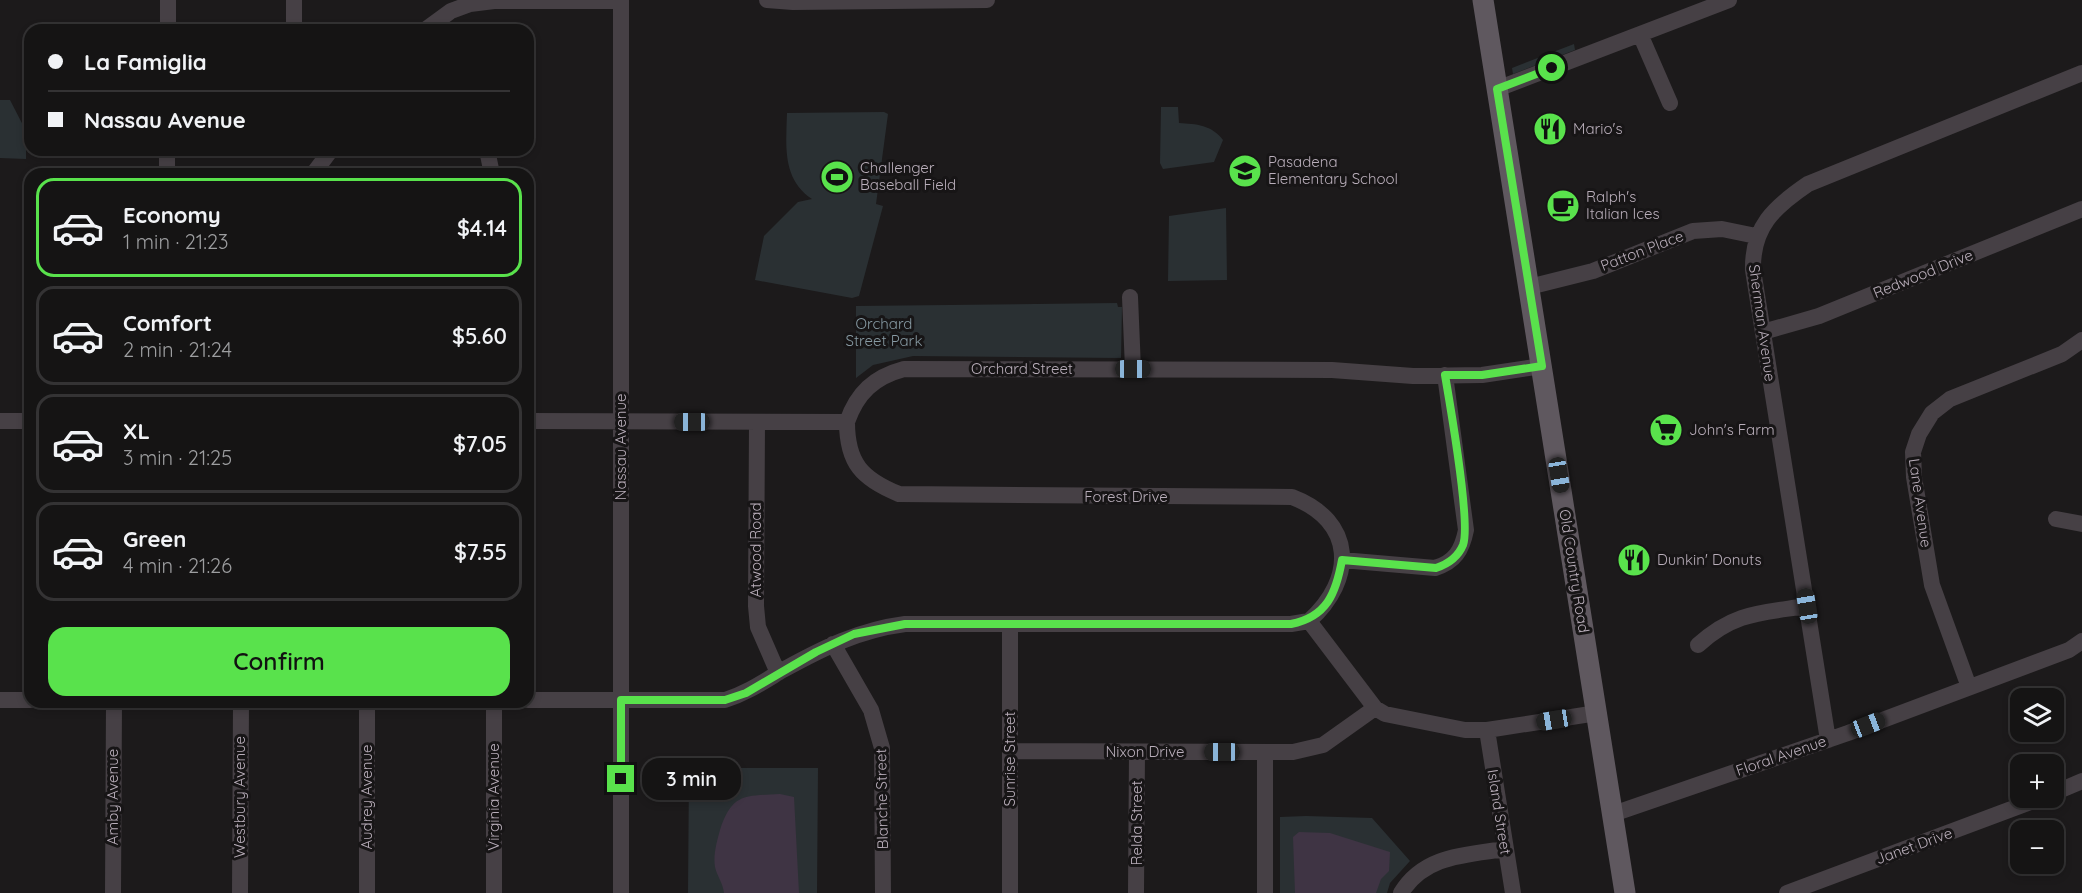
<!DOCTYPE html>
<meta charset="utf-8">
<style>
:root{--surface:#151414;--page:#1e1d1d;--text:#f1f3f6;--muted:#9d9ea0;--line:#343334;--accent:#59e24c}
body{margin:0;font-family:Quicksand,sans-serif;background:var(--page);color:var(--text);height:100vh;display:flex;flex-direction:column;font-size:22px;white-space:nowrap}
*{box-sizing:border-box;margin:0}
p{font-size:20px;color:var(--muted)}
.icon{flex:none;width:33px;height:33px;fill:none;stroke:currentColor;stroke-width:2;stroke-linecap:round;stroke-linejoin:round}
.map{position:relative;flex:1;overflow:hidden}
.panel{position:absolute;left:24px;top:168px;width:510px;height:540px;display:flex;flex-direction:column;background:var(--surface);border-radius:18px;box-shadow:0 3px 9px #0003,0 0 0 2px var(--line)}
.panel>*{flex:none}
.guide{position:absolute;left:24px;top:24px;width:510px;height:132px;border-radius:18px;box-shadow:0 3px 9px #0003,0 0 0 2px var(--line);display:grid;align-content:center;height:132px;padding:0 24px;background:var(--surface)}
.tools{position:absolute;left:2010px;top:688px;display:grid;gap:12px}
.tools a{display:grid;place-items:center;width:54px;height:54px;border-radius:12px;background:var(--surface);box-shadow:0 3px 9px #0003,0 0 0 2px var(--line);font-size:30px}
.end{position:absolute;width:27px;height:27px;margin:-14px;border:8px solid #59e24c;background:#111;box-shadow:0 0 0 3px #111}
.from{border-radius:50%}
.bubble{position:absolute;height:42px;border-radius:18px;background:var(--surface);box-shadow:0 3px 9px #0003,0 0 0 2px var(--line);font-size:20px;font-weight:600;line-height:42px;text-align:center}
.car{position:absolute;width:18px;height:36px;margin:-18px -9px;border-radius:8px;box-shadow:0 0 4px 2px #0007;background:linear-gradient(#222 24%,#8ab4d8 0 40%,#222 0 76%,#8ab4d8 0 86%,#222 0)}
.guide b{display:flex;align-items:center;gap:21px;height:57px;font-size:22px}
.guide b+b{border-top:2px solid var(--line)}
.guide i{width:15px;height:15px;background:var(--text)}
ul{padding:10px 0 0;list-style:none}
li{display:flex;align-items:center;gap:18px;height:99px;margin:0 12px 9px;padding:0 12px;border:3px solid var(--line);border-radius:18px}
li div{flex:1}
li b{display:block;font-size:22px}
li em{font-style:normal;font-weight:600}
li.current{border-color:var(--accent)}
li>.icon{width:54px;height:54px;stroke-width:1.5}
.action{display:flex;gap:12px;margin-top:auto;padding:12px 24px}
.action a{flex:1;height:69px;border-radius:18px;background:var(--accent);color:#111;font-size:24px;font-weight:600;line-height:69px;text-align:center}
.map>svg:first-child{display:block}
</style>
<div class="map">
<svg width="2082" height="893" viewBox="0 0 2082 893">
<rect width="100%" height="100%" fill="#1c1a1b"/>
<path fill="#2a3033" d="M1574 44 1575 50 1513 74 1512 68Z
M0 100H10L26 131V159L0 158Z
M1161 107H1178L1179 123C1196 124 1212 125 1223 140L1214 162 1163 169 1160 163Z
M884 112 888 114 876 204 883 206 859 296 852 298 755 280 764 236 798 202 812 199C782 179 786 146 787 113Z
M1226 208 1227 280 1168 281 1169 216Z
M1117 303 1118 307H1122L1121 358 913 356 873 365 856 378V306Z
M689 768H818L817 893H688Z
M1306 816 1372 818 1410 861 1390 883 1387 893H1280V817Z"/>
<path fill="#3f3444" d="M780 794 794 797 799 893H724C723 883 717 876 715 867 713 855 717 841 720 830 732 793 745 796 780 794Z
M1299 832 1330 833 1390 852 1389 871 1381 879 1376 893H1295L1293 837Z"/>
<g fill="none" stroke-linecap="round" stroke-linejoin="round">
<path stroke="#464045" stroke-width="16" d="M767 0 793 2 987 0
M168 30V0
M294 30V0
M425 30 451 11 470 4 494 1H621
M1640 34 1670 103
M1497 89 1729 0
M487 150 492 174
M167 174V150
M313 174 331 150
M1529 287 1593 271 1693 231 1722 229 1756 236
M1130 297 1133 369
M1763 332 1819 316 2082 209
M0 421H30
M528 421 847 422C857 393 874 377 904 369L1332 370 1413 376 1482 375 1542 366
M757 422 756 606 758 627 778 673
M847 422C847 463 862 479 899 494L1292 497C1355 521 1356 579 1309 621
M2056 519 2082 524
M1342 560 1435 568C1455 562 1462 550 1466 530L1445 375
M833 644 871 710 882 748 883 893
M1698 645C1734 612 1761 613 1807 606
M1969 687 1932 585 1914 477 1913 452 1919 434 1932 413 1950 399 2062 354 2082 340
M0 700H30
M528 700H725C747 693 763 682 783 670 823 648 859 630 905 624H1291L1309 621 1375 708 1385 714 1465 730H1487L1597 713
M367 702V893
M1487 730 1513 893
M1828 740 1753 270C1752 227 1774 207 1808 184L2082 73
M1010 751 1293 752 1323 745 1375 708
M2054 793 2082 781
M1613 814 1848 733 2069 650 2082 641
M113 893 114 702
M240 893 241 702
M494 893V702
M621 893V0
M1010 893V624
M1136 893 1137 752
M1265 893V752
M1401 893C1424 855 1466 855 1505 849
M1787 893 2041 798"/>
<path stroke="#5f585f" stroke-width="21" d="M1483 0 1625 893"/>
</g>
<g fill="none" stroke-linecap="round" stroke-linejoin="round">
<path stroke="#59e24c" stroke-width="8" d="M621 779V700H725L746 693 816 652 854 634 905 624H1291C1327 617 1336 593 1342 560L1436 568C1448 564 1458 557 1463 545 1471 524 1450 404 1445 375H1482L1542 366 1497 89 1552 68"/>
</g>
<defs>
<symbol id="restaurant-disc" viewBox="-11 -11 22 22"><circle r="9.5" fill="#59e24c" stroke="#171516"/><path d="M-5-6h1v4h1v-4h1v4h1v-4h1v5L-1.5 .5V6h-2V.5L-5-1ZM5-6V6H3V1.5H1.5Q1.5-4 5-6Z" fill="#111"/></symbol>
<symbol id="school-disc" viewBox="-11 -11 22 22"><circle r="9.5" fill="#59e24c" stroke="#171516"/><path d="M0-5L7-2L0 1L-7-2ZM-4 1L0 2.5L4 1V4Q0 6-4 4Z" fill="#111"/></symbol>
<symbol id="stadium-disc" viewBox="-11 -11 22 22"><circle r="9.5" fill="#59e24c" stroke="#171516"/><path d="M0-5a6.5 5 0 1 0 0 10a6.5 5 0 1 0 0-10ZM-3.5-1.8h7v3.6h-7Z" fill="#111"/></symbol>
<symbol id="cafe-disc" viewBox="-11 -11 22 22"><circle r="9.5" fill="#59e24c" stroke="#171516"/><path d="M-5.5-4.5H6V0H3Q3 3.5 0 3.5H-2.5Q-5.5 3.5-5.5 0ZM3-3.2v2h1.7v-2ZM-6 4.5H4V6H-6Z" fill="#111"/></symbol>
<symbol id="supermarket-disc" viewBox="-11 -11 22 22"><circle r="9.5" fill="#59e24c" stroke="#171516"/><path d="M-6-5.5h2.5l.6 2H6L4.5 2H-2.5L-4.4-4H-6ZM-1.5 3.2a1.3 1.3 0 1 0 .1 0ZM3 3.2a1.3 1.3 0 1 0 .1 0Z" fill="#111"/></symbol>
</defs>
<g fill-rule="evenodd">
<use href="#restaurant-disc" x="1531" y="110" width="38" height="38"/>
<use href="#school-disc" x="1226" y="152" width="38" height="38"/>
<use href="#stadium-disc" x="818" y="158" width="38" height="38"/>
<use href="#cafe-disc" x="1544" y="187" width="38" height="38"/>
<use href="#supermarket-disc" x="1647" y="411" width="38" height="38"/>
<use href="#restaurant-disc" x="1615" y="541" width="38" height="38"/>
</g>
<g text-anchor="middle" stroke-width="6" stroke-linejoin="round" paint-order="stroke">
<g font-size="15" fill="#b9aeba" stroke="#171516" text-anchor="start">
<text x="1573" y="134">Mario's</text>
<text x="1268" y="167">Pasadena<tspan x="1268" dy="17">Elementary School</tspan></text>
<text x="860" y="173">Challenger<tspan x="860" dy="17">Baseball Field</tspan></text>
<text x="1586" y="202">Ralph's<tspan x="1586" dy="17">Italian Ices</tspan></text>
<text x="1689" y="435">John's Farm</text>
<text x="1657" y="565">Dunkin' Donuts</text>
</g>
<g font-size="15" fill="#b9aeba" stroke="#171516">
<text transform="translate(1642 251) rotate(-21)" y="5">Patton Place</text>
<text transform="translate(1923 274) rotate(-22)" y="5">Redwood Drive</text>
<text transform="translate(1762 323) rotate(82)" y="5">Sherman Avenue</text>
<text x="1022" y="374">Orchard Street</text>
<text transform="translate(621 447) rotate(-90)" y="5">Nassau Avenue</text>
<text x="1126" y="502">Forest Drive</text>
<text transform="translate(1920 503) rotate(82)" y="5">Lane Avenue</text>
<text transform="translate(756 550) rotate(-90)" y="5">Atwood Road</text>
<text transform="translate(1574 571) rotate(81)" y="5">Old Country Road</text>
<text x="1145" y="757">Nixon Drive</text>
<text transform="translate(1781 756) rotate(-19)" y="5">Floral Avenue</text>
<text transform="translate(1010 759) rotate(-90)" y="5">Sunrise Street</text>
<text transform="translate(113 797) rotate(-90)" y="5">Amby Avenue</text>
<text transform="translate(240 797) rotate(-90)" y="5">Westbury Avenue</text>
<text transform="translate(367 797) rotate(-90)" y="5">Audrey Avenue</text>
<text transform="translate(494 797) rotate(-90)" y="5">Virginia Avenue</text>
<text transform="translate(882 799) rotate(-91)" y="5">Blanche Street</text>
<text transform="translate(1499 812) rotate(81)" y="5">Island Street</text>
<text transform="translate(1137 823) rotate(-90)" y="5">Relda Street</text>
<text transform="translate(1914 846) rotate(-20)" y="5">Janet Drive</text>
</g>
<g font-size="15" fill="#879aa3" stroke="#171516">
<text x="884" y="329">Orchard<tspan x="884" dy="17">Street Park</tspan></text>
</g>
</g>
</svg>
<div class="tools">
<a><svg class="icon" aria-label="layers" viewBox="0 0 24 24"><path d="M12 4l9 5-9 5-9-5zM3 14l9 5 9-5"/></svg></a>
<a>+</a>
<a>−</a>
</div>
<i class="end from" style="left:1552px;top:68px"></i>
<i class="end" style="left:621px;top:779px"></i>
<div class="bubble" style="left:642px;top:758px;width:99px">3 min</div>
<i class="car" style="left:1133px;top:369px;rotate:90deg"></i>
<i class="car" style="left:692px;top:422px;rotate:270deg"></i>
<i class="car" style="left:1559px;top:475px;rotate:171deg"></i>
<i class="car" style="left:1807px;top:606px;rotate:351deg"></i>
<i class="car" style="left:1554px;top:720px;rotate:261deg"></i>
<i class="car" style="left:1868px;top:725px;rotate:69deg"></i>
<i class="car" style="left:1222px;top:752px;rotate:270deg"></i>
<div class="guide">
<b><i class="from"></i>La Famiglia</b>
<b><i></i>Nassau Avenue</b>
</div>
<section class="panel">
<ul>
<li class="current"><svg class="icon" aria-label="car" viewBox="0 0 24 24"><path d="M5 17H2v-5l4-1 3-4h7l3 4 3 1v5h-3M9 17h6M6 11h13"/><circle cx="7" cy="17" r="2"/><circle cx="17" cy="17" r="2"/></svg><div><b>Economy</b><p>1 min · 21:23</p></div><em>$4.14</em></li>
<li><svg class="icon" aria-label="car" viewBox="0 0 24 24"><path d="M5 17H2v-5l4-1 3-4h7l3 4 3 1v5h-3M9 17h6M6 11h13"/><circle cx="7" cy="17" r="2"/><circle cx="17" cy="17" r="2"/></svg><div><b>Comfort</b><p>2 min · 21:24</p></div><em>$5.60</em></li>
<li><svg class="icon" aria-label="car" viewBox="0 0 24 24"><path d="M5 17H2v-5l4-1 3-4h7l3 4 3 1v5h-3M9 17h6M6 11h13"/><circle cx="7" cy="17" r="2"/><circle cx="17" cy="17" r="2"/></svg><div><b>XL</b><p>3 min · 21:25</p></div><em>$7.05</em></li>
<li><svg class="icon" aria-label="car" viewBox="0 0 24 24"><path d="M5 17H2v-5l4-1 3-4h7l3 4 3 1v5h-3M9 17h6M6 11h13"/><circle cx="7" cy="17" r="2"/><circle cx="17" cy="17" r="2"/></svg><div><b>Green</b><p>4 min · 21:26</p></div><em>$7.55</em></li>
</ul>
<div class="action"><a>Confirm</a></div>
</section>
</div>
